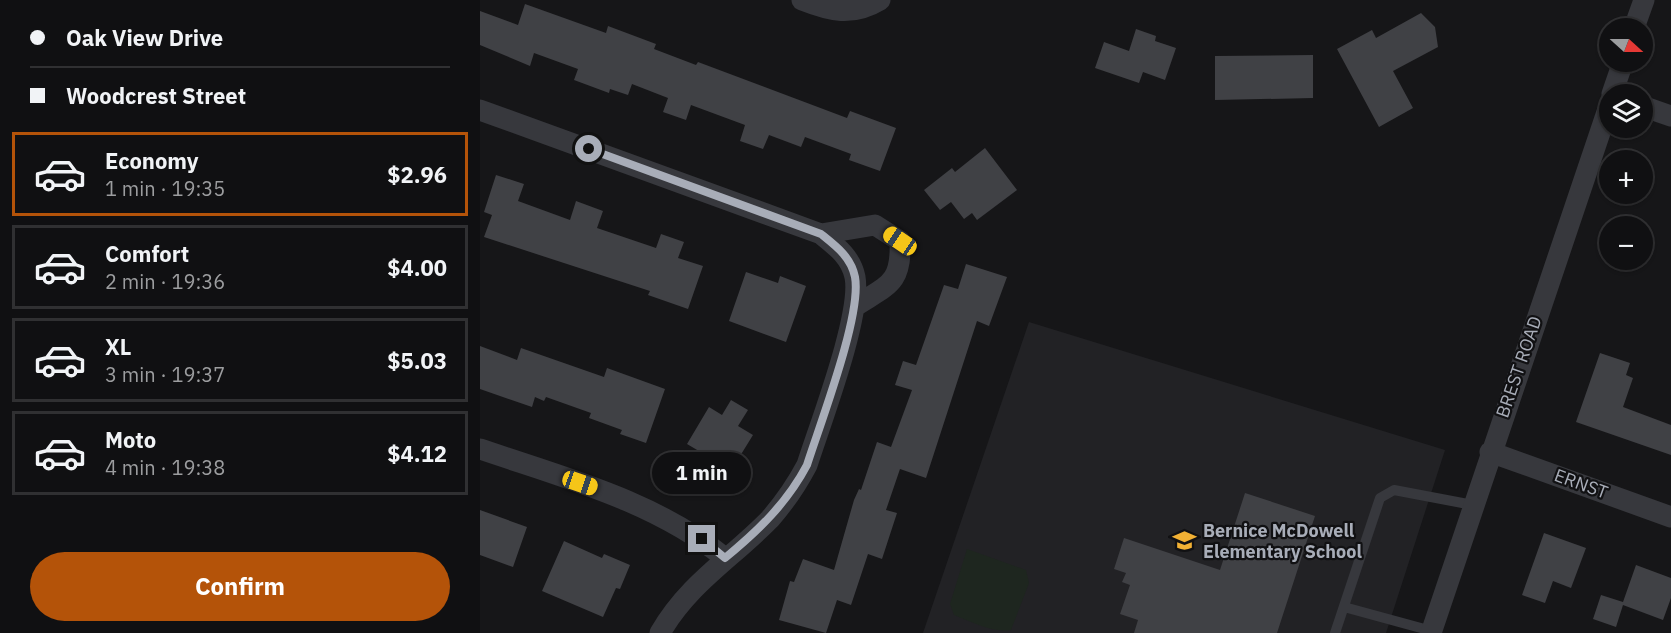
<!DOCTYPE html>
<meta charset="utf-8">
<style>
:root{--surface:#101012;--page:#19191b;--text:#f1f3f6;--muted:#9c9d9f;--line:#303032;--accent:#b45309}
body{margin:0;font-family:"IBM Plex Sans",sans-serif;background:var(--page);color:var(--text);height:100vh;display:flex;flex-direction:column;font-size:22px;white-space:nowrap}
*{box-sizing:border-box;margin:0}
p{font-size:20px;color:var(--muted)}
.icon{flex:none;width:33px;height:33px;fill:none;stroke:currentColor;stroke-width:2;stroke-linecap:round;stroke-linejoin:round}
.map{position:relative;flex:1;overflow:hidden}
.drawer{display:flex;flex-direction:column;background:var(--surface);width:480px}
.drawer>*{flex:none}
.top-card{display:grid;align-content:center;height:132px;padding:0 30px;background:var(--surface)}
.needle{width:39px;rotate:111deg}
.controls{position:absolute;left:1119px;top:18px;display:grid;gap:12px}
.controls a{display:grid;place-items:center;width:54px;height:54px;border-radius:50%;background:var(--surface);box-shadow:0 2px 4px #0004,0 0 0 2px var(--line);font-size:30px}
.end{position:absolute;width:27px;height:27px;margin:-14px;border:8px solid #a8adb8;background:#111;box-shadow:0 0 0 3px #111}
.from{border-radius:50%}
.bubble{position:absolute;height:42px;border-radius:21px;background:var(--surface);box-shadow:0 2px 4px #0004,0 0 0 2px var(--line);font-size:20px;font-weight:700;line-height:42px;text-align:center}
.car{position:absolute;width:18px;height:36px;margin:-18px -9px;border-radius:8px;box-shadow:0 0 4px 2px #0007;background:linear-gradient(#f5c518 24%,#345 0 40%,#f5c518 0 76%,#345 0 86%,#f5c518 0)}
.top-card b{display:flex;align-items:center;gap:21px;height:57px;font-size:22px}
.top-card b+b{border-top:2px solid var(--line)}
.top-card i{width:15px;height:15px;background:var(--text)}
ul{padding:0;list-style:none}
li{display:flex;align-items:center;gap:18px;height:84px;margin:0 12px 9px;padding:0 18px;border:3px solid var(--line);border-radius:0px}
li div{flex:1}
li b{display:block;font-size:22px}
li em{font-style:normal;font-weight:700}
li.active{border-color:var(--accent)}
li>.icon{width:54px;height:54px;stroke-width:1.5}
.cta{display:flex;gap:12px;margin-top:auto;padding:12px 30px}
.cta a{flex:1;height:69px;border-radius:36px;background:var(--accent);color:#fff;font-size:24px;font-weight:700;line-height:69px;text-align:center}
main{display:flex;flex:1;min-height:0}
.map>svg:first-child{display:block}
</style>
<main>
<section class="drawer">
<div class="top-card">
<b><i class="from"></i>Oak View Drive</b>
<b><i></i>Woodcrest Street</b>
</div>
<ul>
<li class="active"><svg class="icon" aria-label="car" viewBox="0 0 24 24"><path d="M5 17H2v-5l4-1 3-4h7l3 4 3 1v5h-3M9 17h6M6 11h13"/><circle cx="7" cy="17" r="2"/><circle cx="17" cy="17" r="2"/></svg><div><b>Economy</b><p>1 min · 19:35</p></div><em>$2.96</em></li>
<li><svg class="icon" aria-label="car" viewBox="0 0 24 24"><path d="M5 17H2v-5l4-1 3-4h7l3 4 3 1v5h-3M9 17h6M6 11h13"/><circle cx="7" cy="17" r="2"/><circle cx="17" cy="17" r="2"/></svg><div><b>Comfort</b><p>2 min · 19:36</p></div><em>$4.00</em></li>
<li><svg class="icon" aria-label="car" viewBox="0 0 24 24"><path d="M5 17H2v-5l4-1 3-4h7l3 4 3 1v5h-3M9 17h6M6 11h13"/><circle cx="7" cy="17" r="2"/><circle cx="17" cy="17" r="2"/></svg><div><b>XL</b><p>3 min · 19:37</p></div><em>$5.03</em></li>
<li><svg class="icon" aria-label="car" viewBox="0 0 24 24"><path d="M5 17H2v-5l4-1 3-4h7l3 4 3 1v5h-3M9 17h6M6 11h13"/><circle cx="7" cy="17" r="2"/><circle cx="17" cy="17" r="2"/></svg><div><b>Moto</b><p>4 min · 19:38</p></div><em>$4.12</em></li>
</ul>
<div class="cta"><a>Confirm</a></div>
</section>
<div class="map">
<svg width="1191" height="633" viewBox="0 0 1191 633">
<rect width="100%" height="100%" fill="#161618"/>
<path fill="#222225" d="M549 322 965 450 906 633H443Z"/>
<path fill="#1e261f" d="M487 549 546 570 549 583 531 630C512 633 492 622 474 615L470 604Z"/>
<path fill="#404145" d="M45 4 126 33 128 26 176 44 174 49 216 65 218 62 367 118 370 111 416 128 400 171 369 160 371 154 325 137 321 147 289 135 283 149 260 141 265 125 211 105 206 120 183 112 188 98 152 84 148 95 130 89 129 93 94 80 98 69 54 53 50 66 0 45V11L38 25Z
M941 13 955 27 958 47 913 71 933 108 899 127 857 49 892 30 896 38Z
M656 29 676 36 675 41 696 48 685 80 663 72 659 83 615 68 624 42 649 51Z
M833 55V98L735 100V56Z
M505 148 537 190 497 220 492 213 484 219 471 202 460 210 444 190 472 168 475 172Z
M16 175 44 184 38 201 90 220 96 201 123 211 117 228 176 248 181 234 204 242 198 258 223 266 208 309 168 295 170 291 4 237 12 215 4 212Z
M486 264 527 277 509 326 497 321 446 478 420 469 406 510 417 513 402 559 388 554 371 605 357 600 346 633 299 620 310 581 314 582 323 559 354 570 374 500 379 489 381 490 397 442 411 447 432 390 415 385 423 361 436 365 464 285 478 289Z
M266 272 298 283 300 276 326 286 306 342 249 321Z
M0 346 37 360 41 348 124 377 127 368 185 389 166 443 140 434 142 430 109 418 111 413 66 397 64 401 55 397 52 407 0 389Z
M1120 353 1150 363 1146 375 1153 378 1143 407 1191 425V455L1096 422Z
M251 400 268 410 258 426 273 435 244 482 223 469 229 457 207 444 229 407 242 415Z
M765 493 835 516 797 633H654L658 620 640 614 650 585 642 582 646 573 634 569 644 538 740 570Z
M0 510 47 527 33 567 0 555Z
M1064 533 1106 548 1091 588 1073 581 1065 603 1042 595Z
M84 541 122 558 124 554 150 565 140 589 136 588 123 617 62 591Z
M1156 565 1191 578V598L1183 620 1143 605 1136 627 1113 619 1121 595 1143 602Z"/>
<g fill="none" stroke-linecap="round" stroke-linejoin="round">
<path stroke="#37383d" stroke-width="10" d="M864 607 952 631
M855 633 900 498 914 490 993 505"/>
<path stroke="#37383d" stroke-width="21" d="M322 0C350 11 372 17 400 0
M1154 28 1164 0
M1132 94 1143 62
M1162 106 1191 116
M0 110 341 234C356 246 371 257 375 277 382 315 340 424 327 465 317 484 304 503 290 519 251 559 209 583 180 633
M341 234 395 225 420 241C422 285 407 285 374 307
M0 449C85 478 175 501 245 558
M1010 452 1191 517
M951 633 1130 103"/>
</g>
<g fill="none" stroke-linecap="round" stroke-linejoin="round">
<path stroke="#a8adb8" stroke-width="8" d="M109 149 341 234C356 246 371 257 375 277 382 315 340 424 327 465 307 503 278 531 245 558L222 539"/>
</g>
<defs>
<symbol id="school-bare" viewBox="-9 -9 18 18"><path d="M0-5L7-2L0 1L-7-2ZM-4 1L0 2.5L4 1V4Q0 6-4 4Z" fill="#f2b134" stroke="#111113" stroke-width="2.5" paint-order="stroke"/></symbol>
</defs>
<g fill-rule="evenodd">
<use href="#school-bare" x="688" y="524" width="33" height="33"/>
</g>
<g text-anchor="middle" stroke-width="4.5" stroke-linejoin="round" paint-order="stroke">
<g font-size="18" fill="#a8adb8" stroke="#111113">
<text transform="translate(1039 367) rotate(-71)" y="6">BREST ROAD</text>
<text transform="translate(1101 484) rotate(20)" y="6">ERNST</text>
</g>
<g font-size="18" font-weight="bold" fill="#a8adb8" stroke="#111113" text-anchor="start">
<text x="723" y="537">Bernice McDowell<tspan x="723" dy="21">Elementary School</tspan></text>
</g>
</g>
</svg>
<div class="controls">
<a><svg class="needle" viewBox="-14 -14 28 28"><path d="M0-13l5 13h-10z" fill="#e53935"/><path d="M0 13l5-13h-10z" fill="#9c9d9f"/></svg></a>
<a><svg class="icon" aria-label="layers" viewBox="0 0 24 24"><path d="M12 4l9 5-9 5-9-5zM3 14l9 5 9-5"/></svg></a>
<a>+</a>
<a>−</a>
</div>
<i class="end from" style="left:109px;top:149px"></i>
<i class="end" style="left:222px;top:539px"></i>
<div class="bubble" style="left:172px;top:452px;width:99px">1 min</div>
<i class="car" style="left:420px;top:241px;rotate:304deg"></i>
<i class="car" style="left:100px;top:483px;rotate:109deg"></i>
</div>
</main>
